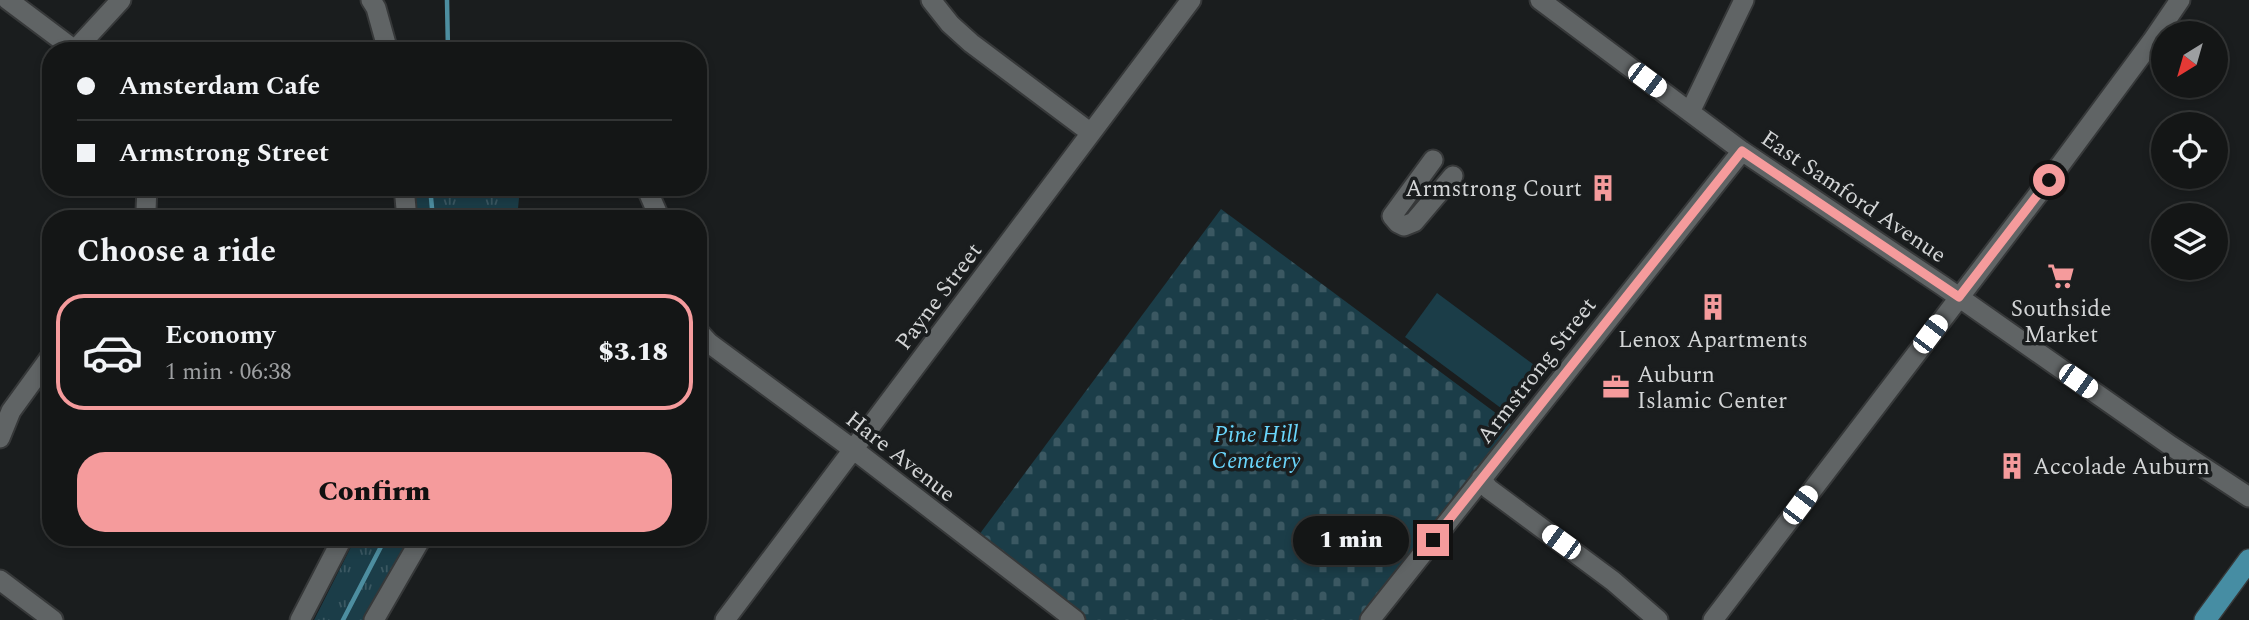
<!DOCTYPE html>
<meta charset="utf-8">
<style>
:root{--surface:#141616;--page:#1d1f1f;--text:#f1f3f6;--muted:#9d9fa1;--line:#333535;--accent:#f59b9c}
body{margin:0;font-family:Spectral,serif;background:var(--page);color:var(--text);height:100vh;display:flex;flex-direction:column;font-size:26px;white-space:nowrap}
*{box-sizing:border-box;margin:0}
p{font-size:23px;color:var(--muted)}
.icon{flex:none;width:38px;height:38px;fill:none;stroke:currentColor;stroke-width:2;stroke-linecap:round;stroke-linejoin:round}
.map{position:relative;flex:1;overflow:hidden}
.panel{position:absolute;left:42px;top:210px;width:665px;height:336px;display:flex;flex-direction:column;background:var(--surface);border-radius:28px;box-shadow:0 4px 10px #0003,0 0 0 2px var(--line)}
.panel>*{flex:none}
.hud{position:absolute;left:42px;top:42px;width:665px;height:154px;border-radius:28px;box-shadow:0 4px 10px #0003,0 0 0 2px var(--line);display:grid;align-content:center;height:154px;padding:0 35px;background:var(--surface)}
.needle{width:46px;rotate:217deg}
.controls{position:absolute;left:2151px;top:21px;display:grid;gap:14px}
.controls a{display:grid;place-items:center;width:77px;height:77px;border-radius:50%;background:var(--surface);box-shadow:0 4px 10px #0003,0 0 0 2px var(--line);font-size:35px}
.end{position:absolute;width:32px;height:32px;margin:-16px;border:9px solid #f59b9c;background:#111;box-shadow:0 0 0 4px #111}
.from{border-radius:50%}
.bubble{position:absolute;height:49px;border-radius:24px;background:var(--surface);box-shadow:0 4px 10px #0003,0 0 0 2px var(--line);font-size:23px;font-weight:800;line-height:49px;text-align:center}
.car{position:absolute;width:21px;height:42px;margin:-21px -10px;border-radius:9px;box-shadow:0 0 5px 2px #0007;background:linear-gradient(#fff 24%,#345 0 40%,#fff 0 76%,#345 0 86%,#fff 0)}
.hud b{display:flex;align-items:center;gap:24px;height:66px;font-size:26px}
.hud b+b{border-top:2px solid var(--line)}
.hud i{width:18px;height:18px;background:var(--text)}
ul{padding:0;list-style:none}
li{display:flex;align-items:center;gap:21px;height:116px;margin:0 14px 10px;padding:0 21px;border:4px solid var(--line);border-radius:28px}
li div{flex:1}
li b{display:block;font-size:26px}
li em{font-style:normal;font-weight:800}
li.selected{border-color:var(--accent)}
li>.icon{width:63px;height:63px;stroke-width:1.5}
h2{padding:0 35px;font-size:32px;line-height:84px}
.cta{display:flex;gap:14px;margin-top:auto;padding:14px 35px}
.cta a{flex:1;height:80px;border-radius:28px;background:var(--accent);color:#111;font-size:28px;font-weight:800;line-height:80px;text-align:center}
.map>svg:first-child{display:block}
</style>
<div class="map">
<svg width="2249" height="620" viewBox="0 0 2249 620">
<defs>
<pattern id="cemetery-stones" width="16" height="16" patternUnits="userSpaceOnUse" patternTransform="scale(1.75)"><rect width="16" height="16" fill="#1b3d48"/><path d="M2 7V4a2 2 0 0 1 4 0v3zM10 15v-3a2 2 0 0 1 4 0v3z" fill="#3b5862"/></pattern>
<pattern id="park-tufts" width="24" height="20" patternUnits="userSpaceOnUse" patternTransform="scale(1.75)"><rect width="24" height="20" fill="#1b3d48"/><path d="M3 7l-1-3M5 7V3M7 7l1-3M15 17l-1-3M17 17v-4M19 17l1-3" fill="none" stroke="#3b5862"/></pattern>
</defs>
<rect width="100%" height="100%" fill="#1a1d1e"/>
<path fill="#1b3d48" d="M1437 293 1545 373 1513 417 1405 337Z"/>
<path fill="url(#cemetery-stones)" d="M1221 209 1520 431 1370 620H1075L973 543Z"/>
<path fill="url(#park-tufts)" d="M414 41 425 42 441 51H402L405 46Z
M413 187H520L517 219H415Z
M356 537H414L367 620H314Z"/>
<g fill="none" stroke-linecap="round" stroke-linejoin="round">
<path stroke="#4d8ea0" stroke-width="4.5" d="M447 0 448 51
M430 187 433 219
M343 620 386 537"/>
<defs>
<path id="minor" d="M8 0 76 51
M371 0 376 8 388 51
M931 0 950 24 971 43 1091 133
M1540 0 1742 151 1943 286 2171 446 2249 497
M75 50 121 0
M1690 112 1744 0
M1433 160 1392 216 1398 223 1404 226 1414 222 1453 176
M404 187 407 219
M646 187 660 219
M143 219 146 210 147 187
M698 331 709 343 862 456 1075 620
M0 438 11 411 51 356
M1481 479 1489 489 1613 581 1658 620
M0 580 53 620
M300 620 343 537
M374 620 422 537
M725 620 1191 0
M1370 620 1742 151
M1713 620 2049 180 2152 41 2180 0"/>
<path id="major" d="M2205 620 2249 560"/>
</defs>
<use href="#minor" stroke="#363839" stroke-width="23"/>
<use href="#major" stroke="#363839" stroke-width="24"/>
<use href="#minor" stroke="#606465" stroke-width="19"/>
<use href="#major" stroke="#468da3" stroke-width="21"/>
</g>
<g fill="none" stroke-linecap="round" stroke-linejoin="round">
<path stroke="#f59b9c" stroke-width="9" d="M1433 540 1742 151 1959 297 2049 180"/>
</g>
<defs>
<symbol id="building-bare" viewBox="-9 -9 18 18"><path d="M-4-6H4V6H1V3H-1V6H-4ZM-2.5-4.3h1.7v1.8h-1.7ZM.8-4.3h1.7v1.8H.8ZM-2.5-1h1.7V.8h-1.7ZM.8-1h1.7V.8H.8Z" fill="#f59b9c" stroke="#1a1d1e" stroke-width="2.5" paint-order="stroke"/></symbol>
<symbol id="supermarket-bare" viewBox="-9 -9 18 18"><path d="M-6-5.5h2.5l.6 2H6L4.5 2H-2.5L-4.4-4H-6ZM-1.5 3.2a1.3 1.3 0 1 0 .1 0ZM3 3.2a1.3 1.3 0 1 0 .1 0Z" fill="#f59b9c" stroke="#1a1d1e" stroke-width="2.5" paint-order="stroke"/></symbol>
<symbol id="office-bare" viewBox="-9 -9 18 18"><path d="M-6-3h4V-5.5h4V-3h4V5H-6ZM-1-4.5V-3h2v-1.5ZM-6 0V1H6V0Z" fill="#f59b9c" stroke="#1a1d1e" stroke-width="2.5" paint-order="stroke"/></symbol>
</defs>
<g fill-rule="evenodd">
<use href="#building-bare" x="1584" y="169" width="38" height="38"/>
<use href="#supermarket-bare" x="2042" y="257" width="38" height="38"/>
<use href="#building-bare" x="1694" y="288" width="38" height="38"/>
<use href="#office-bare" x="1597" y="368" width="38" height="38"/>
<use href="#building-bare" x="1993" y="447" width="38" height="38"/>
</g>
<g text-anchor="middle" stroke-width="7" stroke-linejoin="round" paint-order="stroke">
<g font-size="23" fill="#d3d5d6" stroke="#1a1d1e">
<text x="1582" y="196" text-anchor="end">Armstrong Court</text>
<text x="2061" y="316">Southside<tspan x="2061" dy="26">Market</tspan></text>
<text x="1713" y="347">Lenox Apartments</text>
<text x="1637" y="382" text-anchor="start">Auburn<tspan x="1637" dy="26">Islamic Center</tspan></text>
<text x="2033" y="474" text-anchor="start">Accolade Auburn</text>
</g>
<g font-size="23" fill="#d3d5d6" stroke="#1a1d1e">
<text transform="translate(1854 196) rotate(34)" y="8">East Samford Avenue</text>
<text transform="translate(938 296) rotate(-53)" y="8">Payne Street</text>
<text transform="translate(1536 370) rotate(-52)" y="8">Armstrong Street</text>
<text transform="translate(901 456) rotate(38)" y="8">Hare Avenue</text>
</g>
<g font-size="23" font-style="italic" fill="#6ad6fc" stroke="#1a1d1e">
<text x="1256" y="442">Pine Hill<tspan x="1256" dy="26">Cemetery</tspan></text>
</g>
</g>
</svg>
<div class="controls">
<a><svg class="needle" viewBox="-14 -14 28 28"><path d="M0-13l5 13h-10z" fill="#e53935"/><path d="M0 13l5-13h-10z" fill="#9d9fa1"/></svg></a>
<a><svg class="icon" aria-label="locate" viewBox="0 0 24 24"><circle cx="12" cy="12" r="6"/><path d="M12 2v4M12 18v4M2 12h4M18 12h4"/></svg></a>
<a><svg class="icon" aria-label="layers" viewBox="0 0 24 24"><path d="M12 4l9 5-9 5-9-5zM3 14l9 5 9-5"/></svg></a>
</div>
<i class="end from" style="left:2049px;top:180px"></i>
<i class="end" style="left:1433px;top:540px"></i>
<div class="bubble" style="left:1293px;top:516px;width:116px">1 min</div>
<i class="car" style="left:1647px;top:80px;rotate:127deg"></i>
<i class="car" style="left:1930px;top:334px;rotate:37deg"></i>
<i class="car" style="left:2078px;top:381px;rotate:125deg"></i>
<i class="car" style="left:1800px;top:505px;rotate:37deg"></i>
<i class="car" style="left:1561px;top:542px;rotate:306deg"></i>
<div class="hud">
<b><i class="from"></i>Amsterdam Cafe</b>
<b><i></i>Armstrong Street</b>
</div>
<section class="panel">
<h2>Choose a ride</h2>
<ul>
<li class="selected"><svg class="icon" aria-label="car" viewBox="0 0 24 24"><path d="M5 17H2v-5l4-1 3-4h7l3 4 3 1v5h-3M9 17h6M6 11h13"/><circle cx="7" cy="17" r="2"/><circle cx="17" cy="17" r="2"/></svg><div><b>Economy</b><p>1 min · 06:38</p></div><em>$3.18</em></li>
</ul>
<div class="cta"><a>Confirm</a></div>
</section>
</div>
